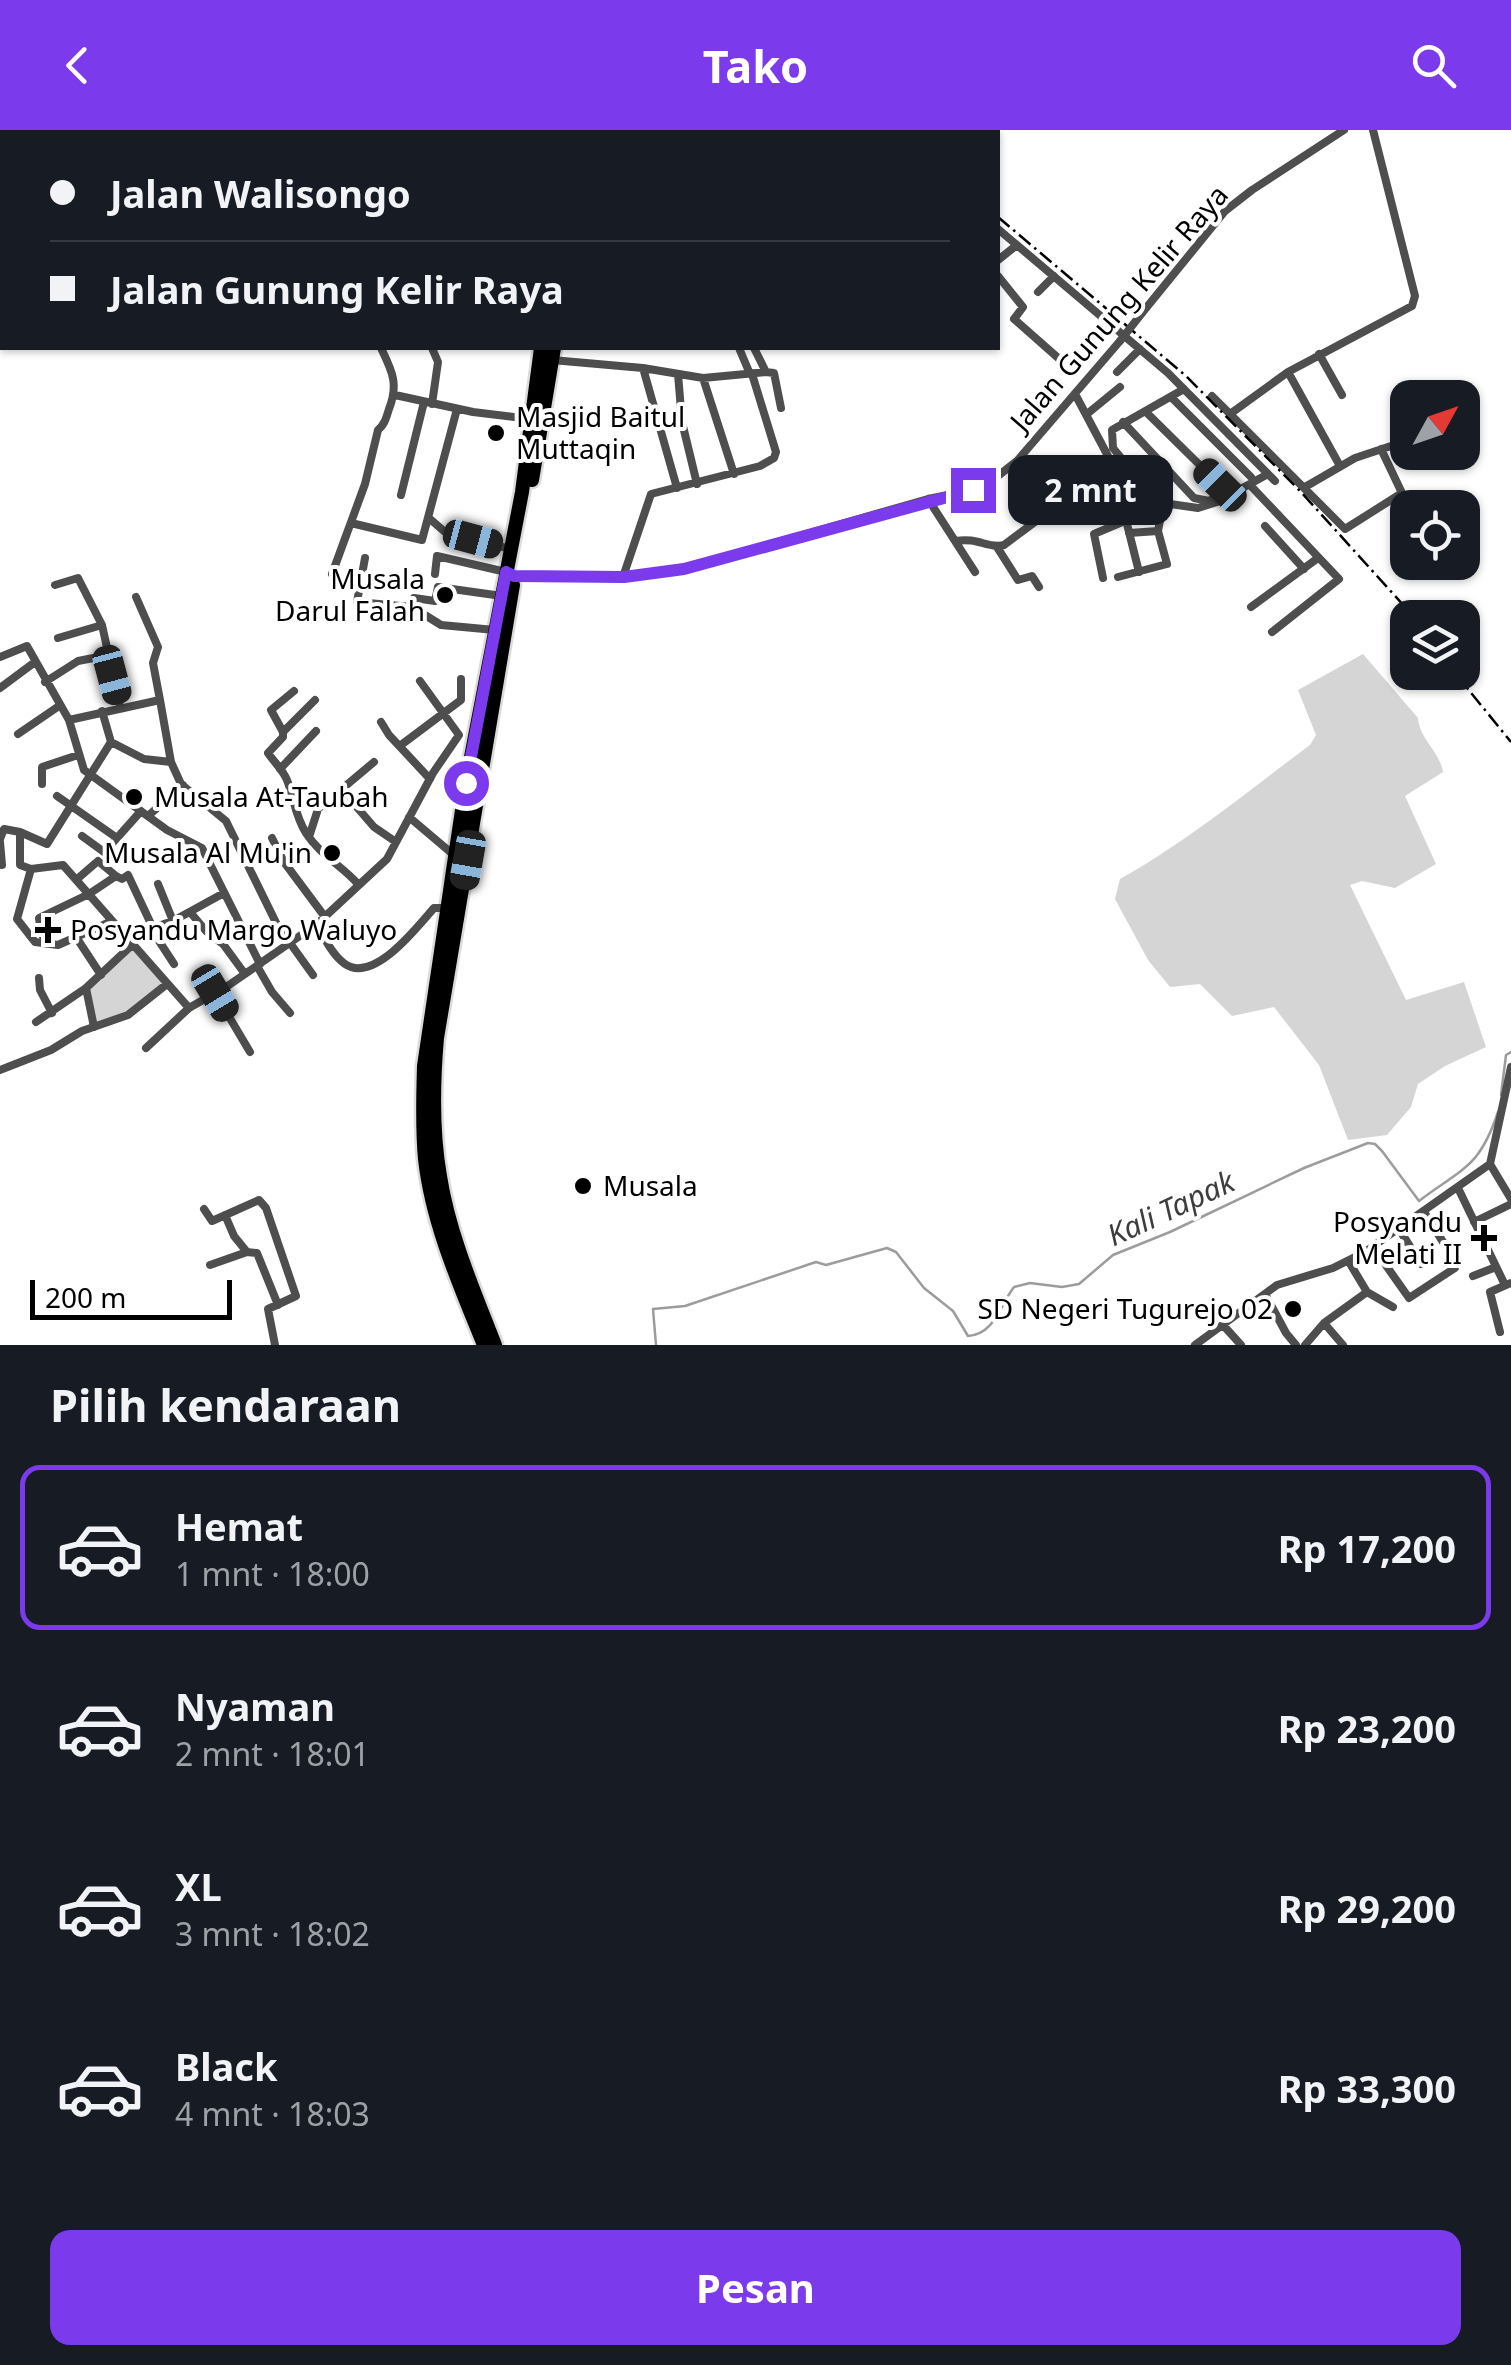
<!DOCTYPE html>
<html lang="id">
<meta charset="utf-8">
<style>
:root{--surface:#171b24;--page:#242831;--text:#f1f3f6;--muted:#9ea1a6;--line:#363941;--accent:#7c3aed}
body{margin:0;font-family:"Noto Sans",sans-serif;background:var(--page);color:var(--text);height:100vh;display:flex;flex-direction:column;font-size:38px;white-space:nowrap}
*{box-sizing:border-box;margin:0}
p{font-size:32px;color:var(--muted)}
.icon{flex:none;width:55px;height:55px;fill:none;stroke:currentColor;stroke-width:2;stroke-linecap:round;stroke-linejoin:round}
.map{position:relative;height:1215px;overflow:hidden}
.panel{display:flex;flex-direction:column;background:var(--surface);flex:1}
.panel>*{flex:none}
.banner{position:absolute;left:0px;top:0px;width:1000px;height:220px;box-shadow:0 2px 8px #0004;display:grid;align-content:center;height:220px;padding:0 50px;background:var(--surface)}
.needle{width:65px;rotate:50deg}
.buttons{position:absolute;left:1390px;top:250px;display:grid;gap:20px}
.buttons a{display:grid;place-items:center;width:90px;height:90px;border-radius:20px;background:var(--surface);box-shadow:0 2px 8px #0004;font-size:50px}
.scale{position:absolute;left:30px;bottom:25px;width:202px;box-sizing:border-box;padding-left:10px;border:5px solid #000;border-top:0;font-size:28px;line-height:35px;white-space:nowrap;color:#000;-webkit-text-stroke:8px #fff;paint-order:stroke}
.end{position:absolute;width:45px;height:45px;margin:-22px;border:12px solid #7c3aed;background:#fff;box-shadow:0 0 0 5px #fff}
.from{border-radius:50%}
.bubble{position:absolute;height:70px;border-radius:20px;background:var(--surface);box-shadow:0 2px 8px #0004;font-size:32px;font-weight:700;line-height:70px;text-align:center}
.car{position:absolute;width:30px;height:60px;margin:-30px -15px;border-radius:12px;box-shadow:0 0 8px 2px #0007;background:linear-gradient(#222 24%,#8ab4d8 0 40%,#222 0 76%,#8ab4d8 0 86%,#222 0)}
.banner b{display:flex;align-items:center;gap:35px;height:95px;font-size:38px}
.banner b+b{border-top:2px solid var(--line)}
.banner i{width:25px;height:25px;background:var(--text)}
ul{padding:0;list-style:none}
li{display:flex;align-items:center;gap:30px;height:165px;margin:0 20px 15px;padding:0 30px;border:5px solid transparent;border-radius:20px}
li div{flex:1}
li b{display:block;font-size:38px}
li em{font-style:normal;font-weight:700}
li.on{border-color:var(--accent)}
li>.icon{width:90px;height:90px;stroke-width:1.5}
h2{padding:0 50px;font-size:45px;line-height:120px}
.cta{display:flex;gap:20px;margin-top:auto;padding:20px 50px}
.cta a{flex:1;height:115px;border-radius:20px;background:var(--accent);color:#fff;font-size:40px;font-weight:700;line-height:115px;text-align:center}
header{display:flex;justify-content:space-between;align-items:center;height:130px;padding:0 50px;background:var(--accent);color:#fff;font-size:45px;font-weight:700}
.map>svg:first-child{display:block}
</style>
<header><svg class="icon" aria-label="back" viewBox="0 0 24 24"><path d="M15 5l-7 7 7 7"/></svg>Tako<svg class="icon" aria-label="search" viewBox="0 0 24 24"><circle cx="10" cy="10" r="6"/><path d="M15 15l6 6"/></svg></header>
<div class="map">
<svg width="1511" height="1215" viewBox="0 0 1511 1215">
<rect width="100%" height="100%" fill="#fff"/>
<path fill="#d5d5d5" d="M1363 524 1418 588C1420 610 1439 620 1443 642L1405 666 1436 734 1395 758 1362 751 1350 755 1406 870 1464 852 1486 917 1445 936 1418 954 1411 977 1387 1005 1348 1010 1319 935 1274 877 1232 886 1200 854 1170 857 1148 830 1115 769 1120 749C1188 711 1248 661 1310 615L1316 605 1298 560Z
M133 819 165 853 127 884 95 895 89 858Z"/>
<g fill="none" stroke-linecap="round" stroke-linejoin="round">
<path stroke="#9c9c9c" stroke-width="2.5" d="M618 2 621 0
M1501 965 1506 925 1511 922
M656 1215 653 1179 685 1176 816 1132 826 1135 887 1118 896 1122 924 1158 953 1181 968 1206C995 1204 1000 1175 1014 1157L1030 1153 1062 1157 1079 1154 1113 1125 1170 1102 1304 1038 1368 1013 1375 1014 1382 1021 1419 1071C1462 1038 1479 1039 1498 982"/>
<defs>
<path id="highway" d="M558 2V0
M532 350 554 218
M484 1215C460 1156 432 1093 425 1029 422 998 423 967 424 936L466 653 522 362 541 218
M495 1215C474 1161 449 1104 440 1046 432 1001 433 954 437 908L513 455"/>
</defs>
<use href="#highway" stroke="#dbdbdb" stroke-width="19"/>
<path stroke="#4e4e4e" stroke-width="8" d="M169 0V2
M254 0V2
M877 0 880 2
M823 2 829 0
M998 99 1168 243 1275 351
M998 130 1017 115
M998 146 1023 177 1014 189 1065 234 1070 233 1105 189
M1038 162 1054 146
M1142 183 1225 81 1252 60 1344 0
M739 218 750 244
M754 218 766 242 774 243 781 278
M1319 224 1342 265
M552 230 643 238 703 248 766 242
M643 238 677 358
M1117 242 1140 219
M1288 242 1340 336
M678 244 682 292 697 354
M703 248 734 344
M1075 264 1117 343 1119 355
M395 265 473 282 530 289
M1212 266 1345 399 1402 363 1381 319
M1171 267 1251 347
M432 274 438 232 432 218
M1087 284 1120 257
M1230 284 1288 242 1412 176 1415 166 1373 0
M1123 292 1194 368 1209 371 1222 364 1220 355 1147 283
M1061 331 1082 367
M1119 353 1134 357 1139 350 1113 318 1112 300 1184 259
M1250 355 1339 449 1272 502
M1305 357 1355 328 1397 314
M401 365 424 272
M1128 368 1127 394 1139 442
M928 369 975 442
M430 389 445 402 510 419
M351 393 422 410 457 279
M1265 396 1304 439
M1129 403 1158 401
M956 411C978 407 988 419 1004 415L1051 380 1099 361 1118 360 1128 368 1198 378 1217 372 1268 344
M997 417 1018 450 1032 446 1039 457
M365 428 357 472 412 477 441 495 495 500
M332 444 365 354 378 300C385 294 386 288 389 279 399 254 392 241 381 218
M435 444 437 426 506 442
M515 446 623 447 684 439 928 369 973 360 989 353 1017 331 1120 211
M623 447 651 364 760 336 774 328 776 322 752 244
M1118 447 1167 434 1158 401 1163 375
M1103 448 1094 404 1127 390
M55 455 78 448 102 495 120 577
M136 467 158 517 153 533 160 570
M412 477 414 468 435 471 438 457 502 466
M1251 477 1318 428
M58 508 102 495
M0 527 27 516 69 590 84 640 167 700 202 718 260 834
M45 552 78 531 109 525
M0 558 35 532
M315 570 283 602V607L268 623C274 632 283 640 287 650 294 668 295 686 306 703 320 725 341 735 358 754
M69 590 160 570 171 632 181 654 226 691 287 815
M381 592 389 605 430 649
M283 602 271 580 294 561
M18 604 59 576
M111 612 144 629 171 632
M401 615 461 570V549
M280 639 316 601
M42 654V637L78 625
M342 660 374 697 396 712
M57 666 117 708 141 681
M148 686 183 655
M409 687 455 726
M20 702V735L31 739
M82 706 104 722 117 708
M309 707 318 679 374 632
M272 708 284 732 325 787
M0 709 4 699 20 702 47 714 111 612 102 581
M0 712 2 735
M76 750 98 731 116 746
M158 754 173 791
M190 782 206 801 223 814 245 844
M110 792 58 815 35 812 17 789 31 739 63 735 189 878
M317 794C324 807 332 825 345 834 374 854 417 797 434 778H446
M76 807 101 845
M125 807 173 791 224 763
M47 813 41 803 39 788 89 764 116 746 122 749 128 745 159 811 174 834
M290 813 313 845
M257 836 272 862 290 883
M39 848 40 860 52 883
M86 858 94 897
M215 863 250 922
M36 892 86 858 133 814
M146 918 189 878 229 855 317 794 387 729 433 643 459 605 420 551
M0 940 51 920 82 901 128 885 167 854
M1490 1034 1511 1069
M1458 1058 1505 1155
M204 1079 212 1091 259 1070 266 1078 296 1166 268 1179 275 1215
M225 1085 234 1106 247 1122 257 1123 278 1175
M1474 1092 1511 1074
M1399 1099 1421 1134
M1373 1117 1409 1168 1455 1138V1131L1424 1082
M1349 1132 1367 1162 1393 1177
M210 1135 247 1122
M1473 1146 1496 1137
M1265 1164 1286 1203 1296 1215
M1324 1193 1343 1215
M1223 1195 1241 1215
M1500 1202 1490 1162 1511 1153
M1195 1215 1277 1155 1333 1138 1365 1122 1490 1034 1511 937
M1305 1215 1324 1193 1367 1162"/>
<path stroke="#1b1b1b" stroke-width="10" d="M262 2 267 0
M0 36 2 35"/>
<use href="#highway" stroke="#000" stroke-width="14"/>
<path stroke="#000" stroke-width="2.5" stroke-dasharray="15 5 2.5 5" stroke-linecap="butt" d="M892 0 895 2
M998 87 1186 246 1301 362 1415 488
M1454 542 1511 612"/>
<path stroke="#4e4e4e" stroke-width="8" d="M1120 211 1142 183"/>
</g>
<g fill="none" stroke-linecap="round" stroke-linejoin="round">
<path stroke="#7c3aed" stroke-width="12" d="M466 653 506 442 514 446 624 447 684 439 973 360"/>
</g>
<g fill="#000" stroke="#fff" stroke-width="4">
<circle cx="496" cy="303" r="10"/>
<circle cx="445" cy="465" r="10"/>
<circle cx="134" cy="667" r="10"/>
<circle cx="332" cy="723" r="10"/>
<path d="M43 785h10v10h10v10h-10v10h-10v-10h-10v-10h10z"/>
<circle cx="583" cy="1056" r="10"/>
<path d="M1479 1093h10v10h10v10h-10v10h-10v-10h-10v-10h10z"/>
<circle cx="1293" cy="1179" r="10"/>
</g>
<g text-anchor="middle" stroke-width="8" stroke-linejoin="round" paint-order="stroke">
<g font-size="28" fill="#000" stroke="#fff">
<text transform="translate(1119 178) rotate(-49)" y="10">Jalan Gunung Kelir Raya</text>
</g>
<g font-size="28" fill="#000" stroke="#fff" text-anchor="start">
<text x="516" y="297">Masjid Baitul<tspan x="516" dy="32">Muttaqin</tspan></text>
<text x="425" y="459" text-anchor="end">Musala<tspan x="425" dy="32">Darul Falah</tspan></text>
<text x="154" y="677">Musala At-Taubah</text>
<text x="312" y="733" text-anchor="end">Musala Al Mu'in</text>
<text x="70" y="810">Posyandu Margo Waluyo</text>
<text x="603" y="1066">Musala</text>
<text x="1462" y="1102" text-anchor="end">Posyandu<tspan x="1462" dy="32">Melati II</tspan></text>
<text x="1273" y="1189" text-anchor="end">SD Negeri Tugurejo 02</text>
</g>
<g font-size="30" font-style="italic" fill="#3d3d3d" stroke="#fff">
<text transform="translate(1171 1079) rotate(-25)" y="10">Kali Tapak</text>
</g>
</g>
</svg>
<div class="buttons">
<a><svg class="needle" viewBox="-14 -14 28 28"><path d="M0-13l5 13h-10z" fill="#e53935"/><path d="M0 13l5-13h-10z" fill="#9ea1a6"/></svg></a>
<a><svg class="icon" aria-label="locate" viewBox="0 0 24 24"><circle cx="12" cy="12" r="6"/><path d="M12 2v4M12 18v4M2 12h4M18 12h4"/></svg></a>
<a><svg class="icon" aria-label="layers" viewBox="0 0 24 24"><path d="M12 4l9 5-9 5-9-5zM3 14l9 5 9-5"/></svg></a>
</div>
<div class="scale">200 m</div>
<i class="end from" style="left:466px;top:653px"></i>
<i class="end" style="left:973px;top:360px"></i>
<div class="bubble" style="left:1008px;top:325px;width:165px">2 mnt</div>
<i class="car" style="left:1220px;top:355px;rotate:315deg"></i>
<i class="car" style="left:473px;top:409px;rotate:105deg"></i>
<i class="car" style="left:112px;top:545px;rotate:165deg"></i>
<i class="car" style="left:468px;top:730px;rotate:190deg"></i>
<i class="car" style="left:215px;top:863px;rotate:149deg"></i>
<div class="banner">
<b><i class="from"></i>Jalan Walisongo</b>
<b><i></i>Jalan Gunung Kelir Raya</b>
</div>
</div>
<section class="panel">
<h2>Pilih kendaraan</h2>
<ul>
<li class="on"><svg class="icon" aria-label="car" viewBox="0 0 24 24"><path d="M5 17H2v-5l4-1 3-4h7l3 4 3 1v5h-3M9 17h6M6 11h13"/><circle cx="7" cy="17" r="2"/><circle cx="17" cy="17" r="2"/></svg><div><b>Hemat</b><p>1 mnt · 18:00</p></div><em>Rp 17,200</em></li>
<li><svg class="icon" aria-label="car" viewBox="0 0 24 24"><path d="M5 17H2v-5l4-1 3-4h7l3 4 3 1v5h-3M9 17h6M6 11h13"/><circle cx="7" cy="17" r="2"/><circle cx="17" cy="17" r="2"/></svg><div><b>Nyaman</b><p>2 mnt · 18:01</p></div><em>Rp 23,200</em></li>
<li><svg class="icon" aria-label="car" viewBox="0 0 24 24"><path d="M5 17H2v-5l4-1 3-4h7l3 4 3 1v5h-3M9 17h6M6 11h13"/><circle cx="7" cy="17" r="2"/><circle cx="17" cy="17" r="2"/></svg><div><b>XL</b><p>3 mnt · 18:02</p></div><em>Rp 29,200</em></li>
<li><svg class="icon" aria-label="car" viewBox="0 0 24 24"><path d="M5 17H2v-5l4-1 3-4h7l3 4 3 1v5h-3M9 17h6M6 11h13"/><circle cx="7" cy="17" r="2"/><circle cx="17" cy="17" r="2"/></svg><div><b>Black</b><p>4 mnt · 18:03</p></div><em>Rp 33,300</em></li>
</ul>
<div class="cta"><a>Pesan</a></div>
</section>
